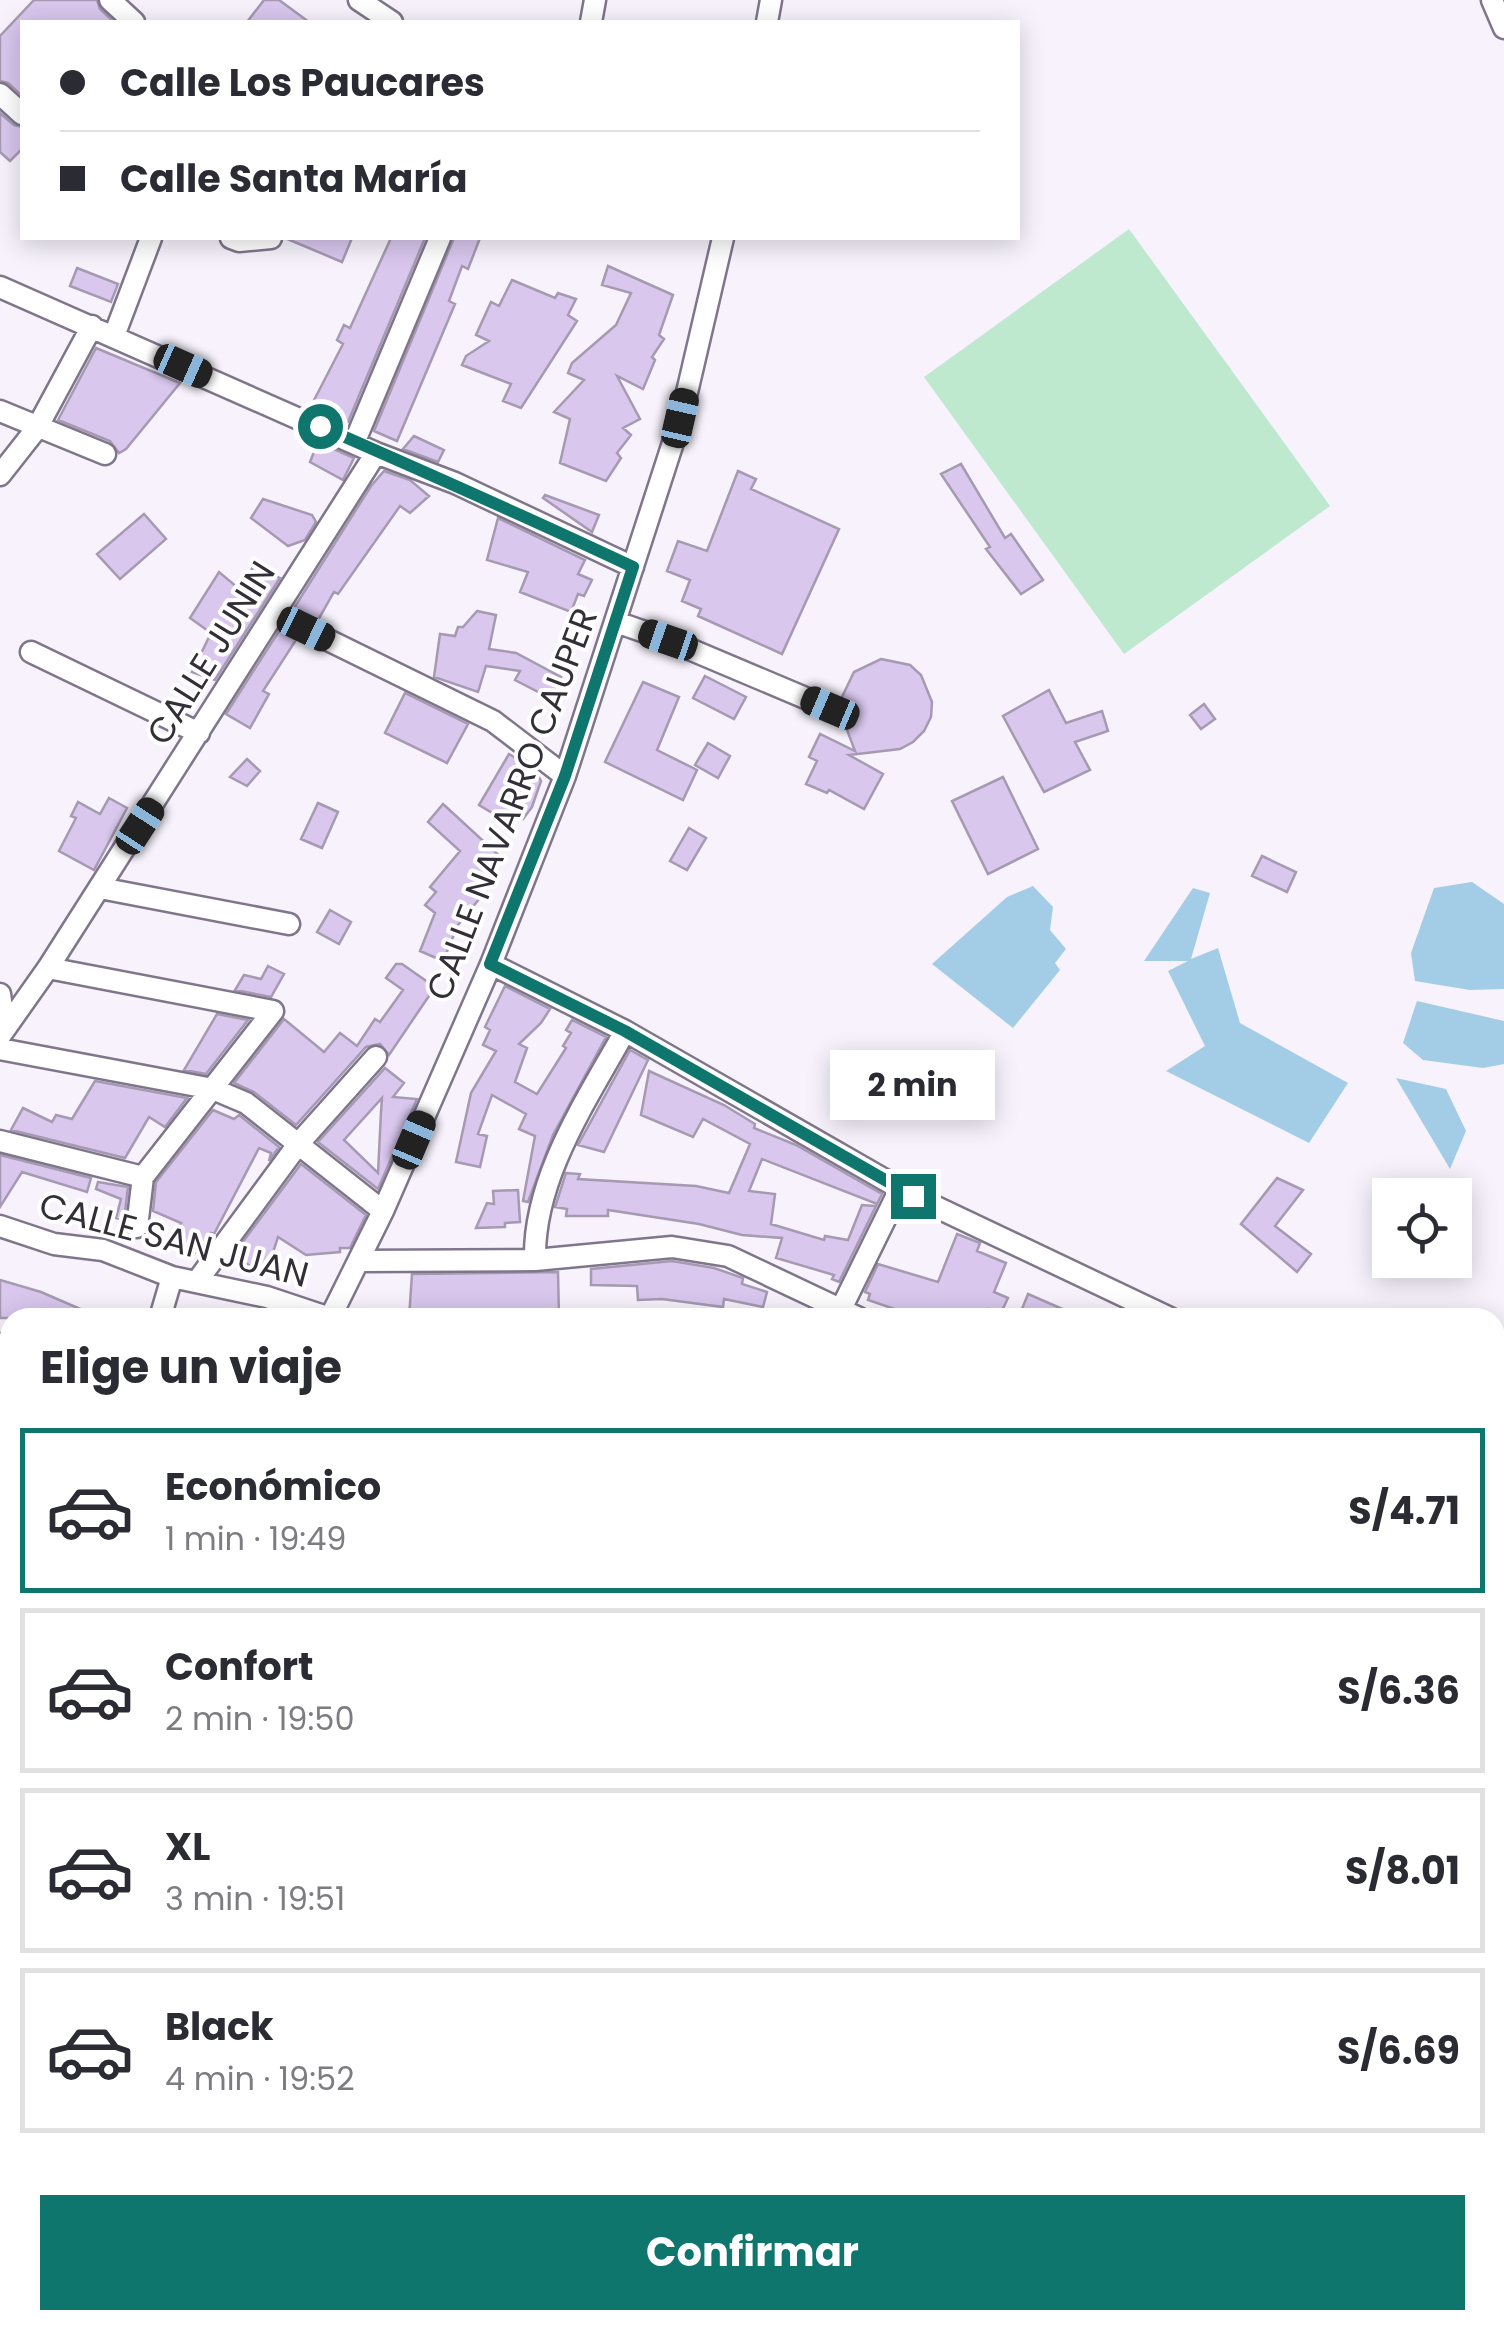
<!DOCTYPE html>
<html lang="es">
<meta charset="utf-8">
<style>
:root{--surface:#fff;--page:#f7f7f7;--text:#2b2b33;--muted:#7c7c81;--line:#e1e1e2;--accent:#0f766e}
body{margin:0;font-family:Poppins,sans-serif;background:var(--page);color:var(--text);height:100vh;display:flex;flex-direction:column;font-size:38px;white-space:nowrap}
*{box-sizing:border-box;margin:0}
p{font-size:32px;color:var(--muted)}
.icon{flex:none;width:55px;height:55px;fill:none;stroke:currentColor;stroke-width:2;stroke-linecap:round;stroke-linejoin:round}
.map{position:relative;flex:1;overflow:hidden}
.drawer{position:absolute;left:0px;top:1308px;width:1505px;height:1022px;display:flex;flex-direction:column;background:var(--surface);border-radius:30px 30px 0 0;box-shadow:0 5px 25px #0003}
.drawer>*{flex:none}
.top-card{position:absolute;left:20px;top:20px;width:1000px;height:220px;border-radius:0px;box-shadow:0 5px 25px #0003;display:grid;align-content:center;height:220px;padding:0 40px;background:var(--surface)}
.controls{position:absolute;left:1372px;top:1178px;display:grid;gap:20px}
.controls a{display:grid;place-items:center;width:100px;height:100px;border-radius:0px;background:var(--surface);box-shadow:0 5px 25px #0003;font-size:50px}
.end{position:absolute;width:45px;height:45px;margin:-22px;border:12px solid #0f766e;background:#fff;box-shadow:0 0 0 5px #fff}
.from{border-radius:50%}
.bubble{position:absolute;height:70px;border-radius:0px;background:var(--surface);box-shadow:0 5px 25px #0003;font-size:32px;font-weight:700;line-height:70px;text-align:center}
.car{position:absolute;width:30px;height:60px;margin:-30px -15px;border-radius:12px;box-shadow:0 0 8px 2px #0007;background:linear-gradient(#222 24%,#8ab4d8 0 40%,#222 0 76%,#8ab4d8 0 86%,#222 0)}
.top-card b{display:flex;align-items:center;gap:35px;height:95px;font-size:38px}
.top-card b+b{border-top:2px solid var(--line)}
.top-card i{width:25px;height:25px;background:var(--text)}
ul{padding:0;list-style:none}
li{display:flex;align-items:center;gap:30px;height:165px;margin:0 20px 15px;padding:0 20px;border:5px solid var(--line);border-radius:0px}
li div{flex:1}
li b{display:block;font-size:38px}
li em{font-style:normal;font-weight:700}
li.current{border-color:var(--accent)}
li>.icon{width:90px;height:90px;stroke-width:1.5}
h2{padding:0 40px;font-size:45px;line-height:120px}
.button{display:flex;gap:20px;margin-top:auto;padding:20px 40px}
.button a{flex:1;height:115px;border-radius:0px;background:var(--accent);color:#fff;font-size:40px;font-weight:700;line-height:115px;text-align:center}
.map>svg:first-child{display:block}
</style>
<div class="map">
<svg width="1504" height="2329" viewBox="0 0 1504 2329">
<rect width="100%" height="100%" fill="#f7f2fc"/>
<path fill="#bee9cf" d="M1129 229 1330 506 1124 654 924 377Z
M104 2320H192L195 2328 224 2320H292L295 2329H102Z"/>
<path fill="#a3cde6" d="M1472 882 1504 904V989L1470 990 1415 981 1411 953 1434 888Z
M1033 886 1053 907 1050 930 1066 949 1055 963 1060 970 1013 1028 932 964 1007 897Z
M1193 888 1210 893 1191 959 1218 948 1240 1023 1348 1083 1309 1143 1166 1071 1205 1046 1168 971 1188 961H1144Z
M1417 1001 1504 1021V1064L1483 1068 1423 1060 1403 1043Z
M1396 1078 1446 1089 1466 1131 1450 1169Z"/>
<path fill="#d9c7ee" stroke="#a59ab1" stroke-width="2.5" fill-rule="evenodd" d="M34 0H97L100 9 114 22H22V96L8 83 0 81V36Z
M264 0H279L309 22H247Z
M0 113 14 125 22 127V149L10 161 0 152Z
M285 238H352L342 262Z
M391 238H425L348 422 343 424 328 417 329 413 311 406 343 344 337 340 344 325 350 328Z
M454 238H480L468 269 462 266 449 301 455 304 397 441 374 431Z
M608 266 673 295 659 335 664 339 652 357 655 360 643 389 617 376 640 419 623 428 631 435 617 453 621 458 606 481 560 463 570 419 554 412 584 380 568 373 572 363 616 325 631 293 602 285Z
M77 268 118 284 111 302 70 286Z
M512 280 555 298 558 293 576 299 568 315 577 321 521 408 503 401 511 384 462 365 466 356 489 341 476 335 491 302 499 306Z
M96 348 180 383 126 449 119 453 110 441 58 420Z
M414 436 444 450 438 462 403 449Z
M318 442 354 458 343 480 310 462Z
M961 464 1005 538 1011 534 1043 580 1021 594 986 549 990 547 941 474Z
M384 471 410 480 429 496 410 513 400 506 338 594 334 592 318 620 294 608 371 486Z
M738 471 756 479 751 489 839 529 782 654 698 616 701 609 682 601 690 580 667 571 678 541 707 551Z
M545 495 599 515 592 532 543 498Z
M263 499 312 515 316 522 305 540 288 546 251 518Z
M144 514 166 539 120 579 97 554Z
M498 518 585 560 578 574 592 580 584 596 578 594 571 612 520 592 528 572 487 560Z
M253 566 280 578 215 680 192 672 211 633 190 618 219 572 243 592Z
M477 611 496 615 489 649 516 653 561 677 550 698 515 680 520 671 486 666 478 692 434 677 440 634 455 636 458 627H463Z
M279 631 296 640 263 691 269 694 250 728 226 714Z
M881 659 910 665 921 675 932 702 931 717 924 731 913 742 900 749 849 755 883 774 864 809 829 790 827 793 806 784 817 761 809 757 820 734 855 751 841 714V699L854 672Z
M705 676 746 697 734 719 693 698Z
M643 682 679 697 657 750 697 770 683 800 605 762Z
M1049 690 1066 723 1102 711 1108 731 1075 742 1090 770 1044 792 1003 716Z
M405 693 468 724 447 763 385 733Z
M1204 704 1215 719 1201 729 1190 715Z
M708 743 730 756 718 778 695 765Z
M509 754 535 770 541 781 532 807 523 819 504 820 479 805Z
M247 759 260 771 247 786 230 777Z
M1003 777 1038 849 988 874 952 801Z
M109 798 127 808 94 870 59 851 76 818 71 816 78 802 100 814Z
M318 803 338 812 322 848 301 839Z
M443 804 503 859 474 893 480 898 458 925 443 961 420 951 435 913 425 905 436 892 430 887 460 851 428 822Z
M689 828 706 838 687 870 670 861Z
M1262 856 1296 872 1287 892 1252 876Z
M330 910 351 922 339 944 317 932Z
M396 964H402L435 987 389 1055 380 1044 366 1047 296 1125 254 1092 234 1083 284 1019 324 1052 340 1033 357 1046 375 1019 380 1022 403 990 386 978Z
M268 966 284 974 271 997 235 990 244 975 261 979Z
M505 986 550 1009 541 1023 519 1044 527 1048 515 1082 537 1094 566 1048 563 1046 571 1033 566 1030 572 1020 606 1037 553 1135 528 1202 523 1201 535 1136 519 1129 526 1114 492 1095 478 1134 487 1136 480 1167 456 1162 471 1093 496 1051 483 1045 490 1030 485 1027Z
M217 1014 248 1020 206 1074 184 1070Z
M630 1050 648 1060 604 1152 578 1145Z
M385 1068 404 1083 393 1097 417 1099 378 1189 318 1142ZM382 1098 381 1112 378 1173 344 1140Z
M649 1071 724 1105 755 1124 754 1128 796 1145 882 1194 877 1204 762 1159 749 1191 775 1194 771 1224 824 1240 825 1236 848 1240 862 1205 876 1206 839 1282 832 1279 834 1275 776 1258 782 1238 742 1235 699 1224 608 1210V1216H566L567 1209 555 1207 566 1173 580 1174 578 1179 696 1186 729 1193 750 1144 703 1119 693 1137 641 1115Z
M95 1081 187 1098 165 1127 149 1117 125 1158 11 1130 23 1108 52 1122 56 1115 72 1119Z
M213 1110 234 1119 239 1115 279 1147 269 1161 271 1153 259 1148 214 1234 211 1233 193 1255 169 1236 181 1223 153 1211 156 1182Z
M0 1155 91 1178 87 1192 22 1172 0 1207Z
M301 1164 366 1215 350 1248H340V1252L306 1255 278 1237 267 1271 235 1260 239 1247Z
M1277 1178 1303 1190 1275 1226 1311 1254 1297 1272 1241 1224Z
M98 1182 128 1187 124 1220 116 1218 121 1199 96 1189Z
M518 1190 520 1222 505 1223V1227L476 1228 487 1203 494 1204 493 1191Z
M957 1234 980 1243 977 1251 1006 1263 994 1292 1008 1298 1000 1315 988 1309 984 1318H921L868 1300 870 1294 865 1292 878 1264 938 1282Z
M672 1261 714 1268 743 1278 742 1284 767 1292 763 1307 724 1299 723 1307 662 1299 638 1300 637 1286 591 1285V1269Z
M558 1272 559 1318H530V1312H496L495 1318H409L412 1274Z
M0 1280 41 1292 101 1318H0Z
M1028 1294 1083 1318H1029L1020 1314Z"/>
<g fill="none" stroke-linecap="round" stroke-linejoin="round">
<defs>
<path id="minor" d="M110 0 134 22
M359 0 392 22
M1492 0 1504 28
M591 22 595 0
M767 22 771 0
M0 94 22 114
M231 238 239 241 271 238
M0 287 376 453 455 483 633 567
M114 336 151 238
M0 411 105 454
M355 441 440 238
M0 475 37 428 92 326
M275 614 493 721 565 776
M616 622 668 640 829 708
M31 652 199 733
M100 888 289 924
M491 964 625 1031 913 1196 1170 1318
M48 968 273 1011 143 1177 137 1227
M0 994 5 1029H2
M0 1036 48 968 376 453
M0 1049 213 1089 246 1103 383 1211
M0 1141 143 1177
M0 1226 54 1244 103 1250 172 1277 267 1297 330 1318 383 1211 491 964 565 776 681 418 723 238
M535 1260C533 1178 587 1100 625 1031
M359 1261 535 1260 672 1247 728 1256 859 1318
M198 1280 299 1143 376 1057
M841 1309 900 1189
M160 1318 172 1277
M0 1344 10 1346
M1495 1472 1504 1476
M0 1490 10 1494
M1495 1610 1504 1616
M0 1612 10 1579
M1495 1686 1504 1715
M0 1811 10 1820
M1495 1937 1504 1915
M0 1995 10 1973
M1495 2102 1504 2103
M0 2227 10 2196
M0 2307 10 2309
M48 2320 62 2324 81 2320
M307 2320 309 2329
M604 2320 607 2329
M1127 2320 1131 2329
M1395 2320 1398 2329"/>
</defs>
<use href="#minor" stroke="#80768c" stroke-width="25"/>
<use href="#minor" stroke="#fff" stroke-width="20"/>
</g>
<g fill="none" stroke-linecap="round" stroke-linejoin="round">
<path stroke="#0f766e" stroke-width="12" d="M320 426C425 472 529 518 633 567L565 776 490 964 625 1031 913 1196"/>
</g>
<g text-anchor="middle" stroke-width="8" stroke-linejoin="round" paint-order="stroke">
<g font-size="35" fill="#332f38" stroke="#fff">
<text transform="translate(211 653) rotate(-58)" y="12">CALLE JUNIN</text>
<text transform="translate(512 804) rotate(-69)" y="12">CALLE NAVARRO CAUPER</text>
<text transform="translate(174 1240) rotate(15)" y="12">CALLE SAN JUAN</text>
</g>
</g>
</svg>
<div class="controls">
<a><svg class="icon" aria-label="locate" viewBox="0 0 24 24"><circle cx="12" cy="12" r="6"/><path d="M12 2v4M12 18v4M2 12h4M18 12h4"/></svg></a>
</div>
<i class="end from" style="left:320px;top:426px"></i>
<i class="end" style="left:913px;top:1196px"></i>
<div class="bubble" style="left:830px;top:1050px;width:165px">2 min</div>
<i class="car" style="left:183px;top:366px;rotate:114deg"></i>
<i class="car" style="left:680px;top:418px;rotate:13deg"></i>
<i class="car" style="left:306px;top:629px;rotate:116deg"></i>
<i class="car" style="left:668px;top:640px;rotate:289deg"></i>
<i class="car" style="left:830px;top:708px;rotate:293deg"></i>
<i class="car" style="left:140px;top:826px;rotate:33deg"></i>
<i class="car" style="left:414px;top:1140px;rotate:23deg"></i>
<div class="top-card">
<b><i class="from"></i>Calle Los Paucares</b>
<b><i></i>Calle Santa María</b>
</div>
<section class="drawer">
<h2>Elige un viaje</h2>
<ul>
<li class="current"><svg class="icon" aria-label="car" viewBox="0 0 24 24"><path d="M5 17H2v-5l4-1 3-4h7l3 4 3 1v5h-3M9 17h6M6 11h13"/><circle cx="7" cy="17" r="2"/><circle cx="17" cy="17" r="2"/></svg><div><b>Económico</b><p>1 min · 19:49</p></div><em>S/4.71</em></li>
<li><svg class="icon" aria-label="car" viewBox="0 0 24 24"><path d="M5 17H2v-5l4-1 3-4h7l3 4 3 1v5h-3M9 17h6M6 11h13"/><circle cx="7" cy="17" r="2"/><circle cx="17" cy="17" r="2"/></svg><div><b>Confort</b><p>2 min · 19:50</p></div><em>S/6.36</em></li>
<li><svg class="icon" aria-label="car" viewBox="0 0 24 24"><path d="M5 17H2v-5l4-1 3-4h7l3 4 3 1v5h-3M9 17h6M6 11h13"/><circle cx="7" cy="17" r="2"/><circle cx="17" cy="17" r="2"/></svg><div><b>XL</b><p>3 min · 19:51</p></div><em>S/8.01</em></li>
<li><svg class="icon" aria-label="car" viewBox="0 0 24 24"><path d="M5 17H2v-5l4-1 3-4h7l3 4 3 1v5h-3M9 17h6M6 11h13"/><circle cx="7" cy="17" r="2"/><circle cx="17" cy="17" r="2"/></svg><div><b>Black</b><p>4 min · 19:52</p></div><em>S/6.69</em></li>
</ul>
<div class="button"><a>Confirmar</a></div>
</section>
</div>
